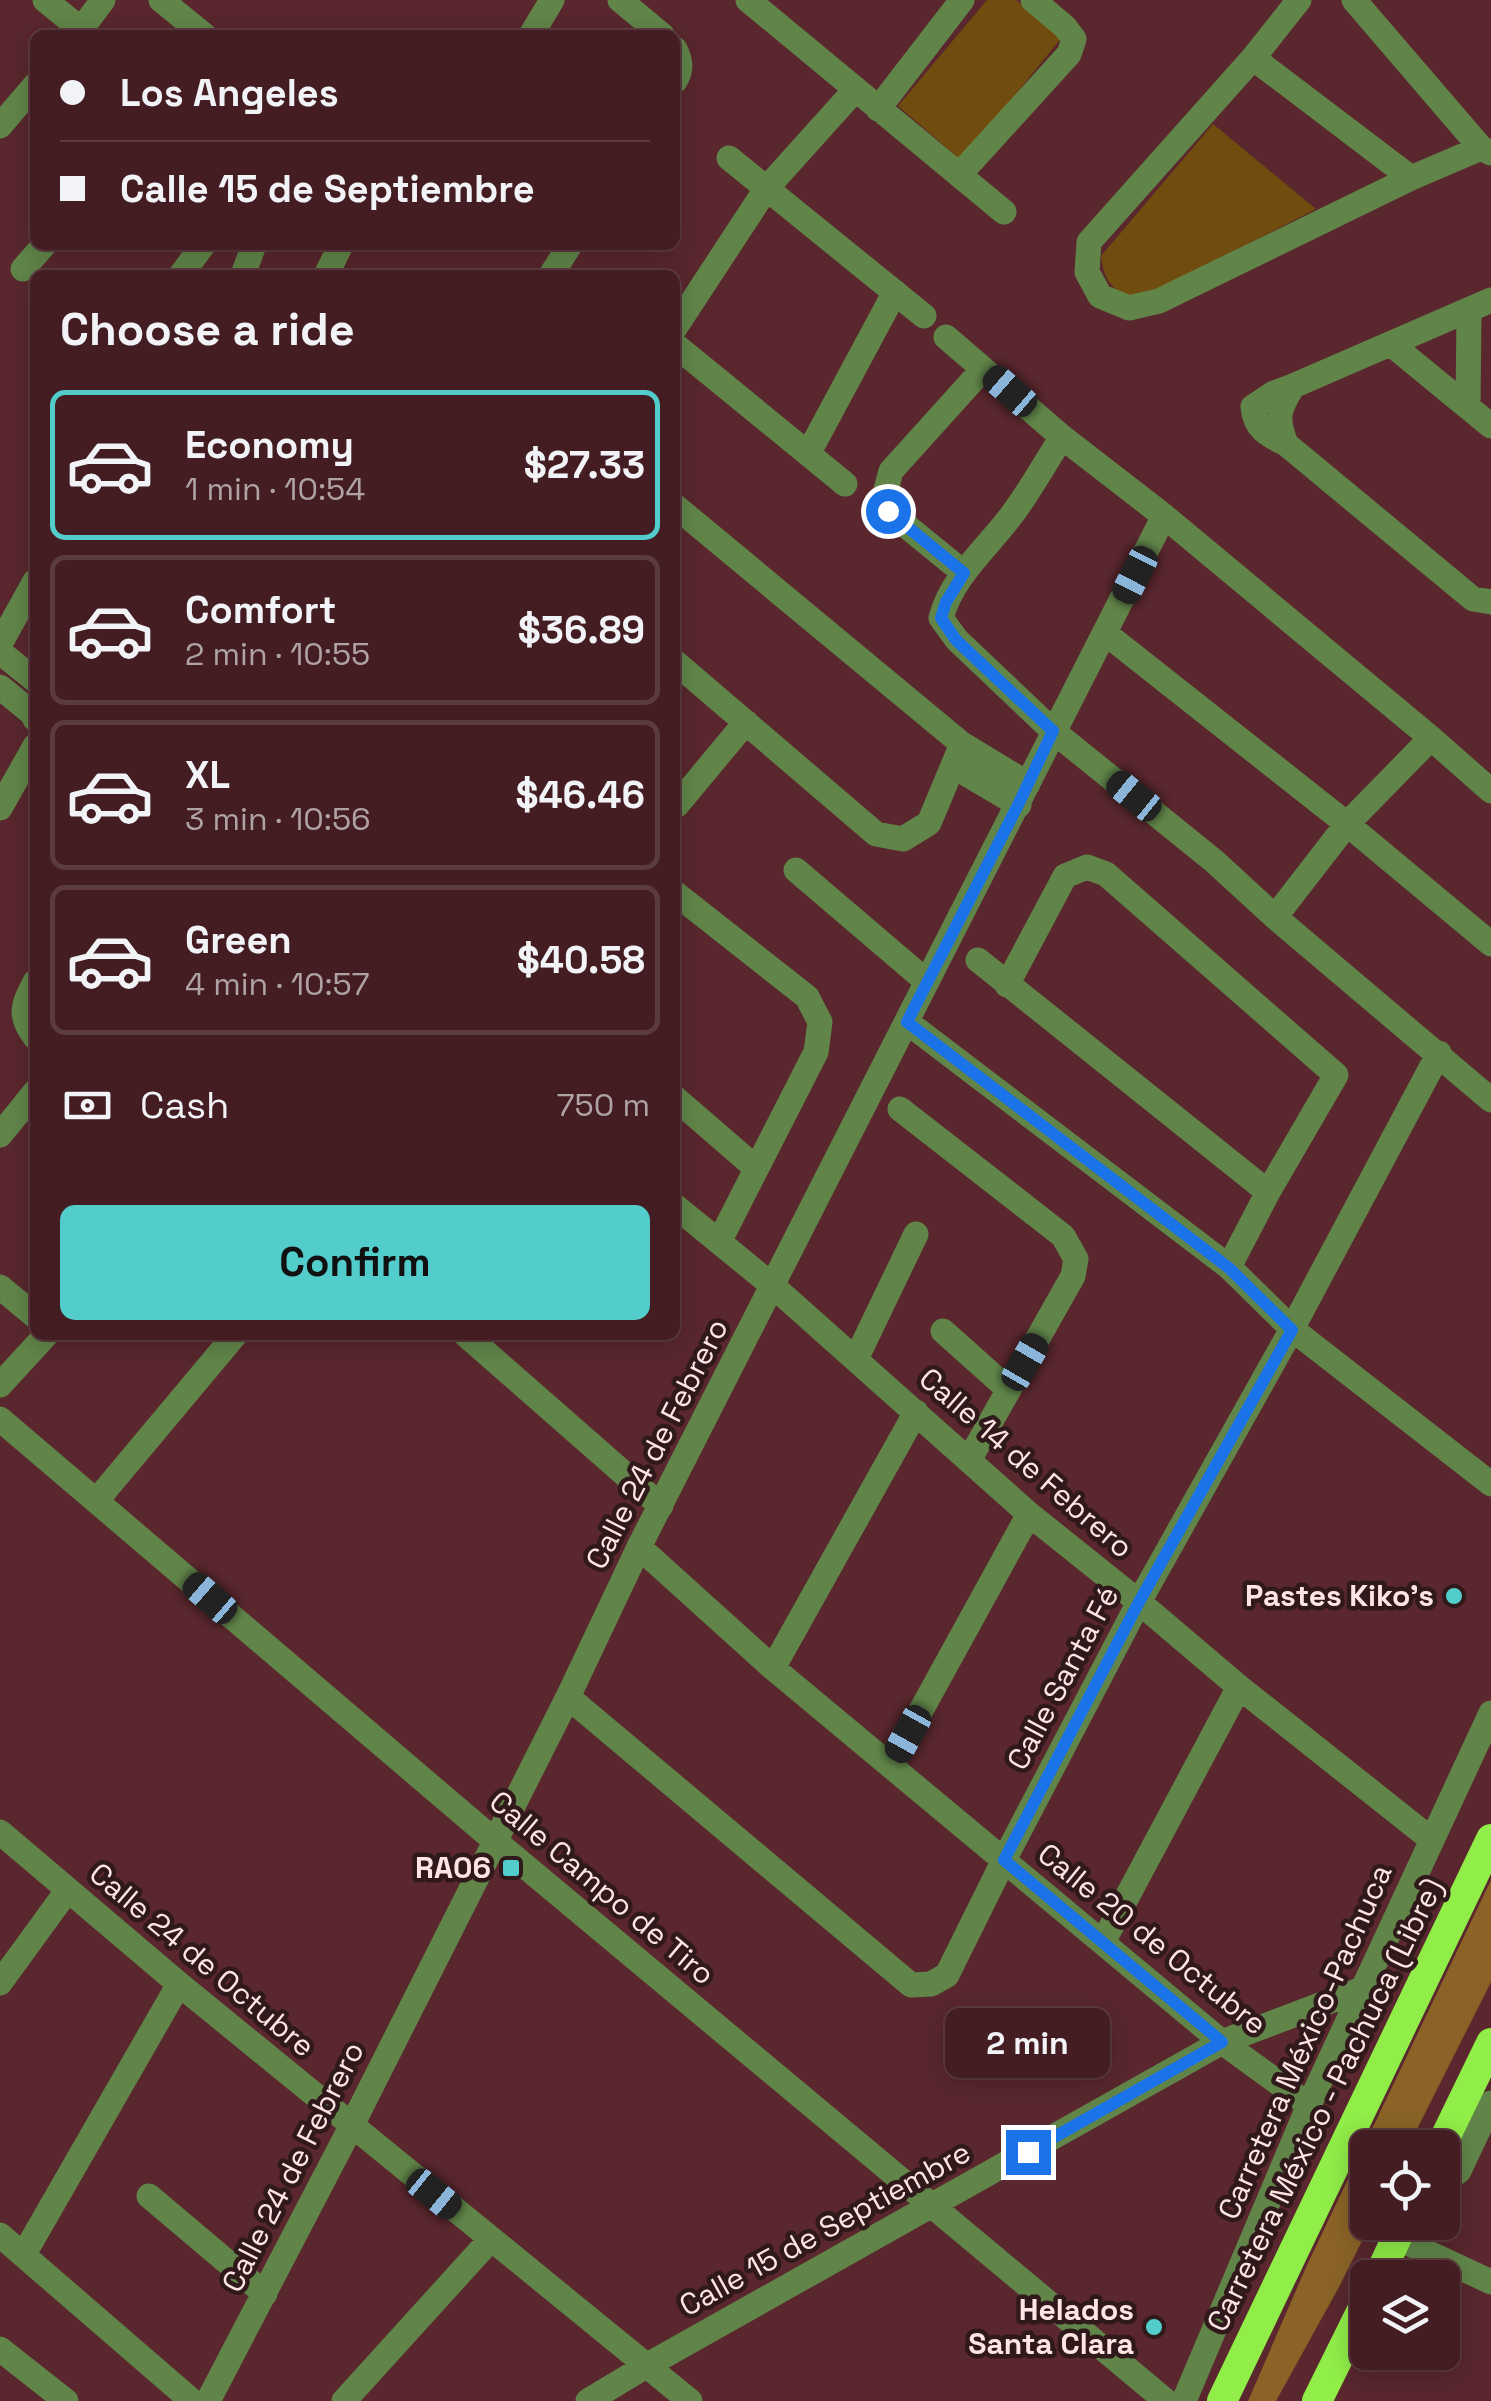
<!DOCTYPE html>
<meta charset="utf-8">
<style>
:root{--surface:#431d22;--page:#4a262a;--text:#f1f3f6;--muted:#afa2a5;--line:#5b3b40;--accent:#52cdcc}
body{margin:0;font-family:"Space Grotesk",sans-serif;background:var(--page);color:var(--text);height:100vh;display:flex;flex-direction:column;font-size:38px;white-space:nowrap}
*{box-sizing:border-box;margin:0}
p{font-size:32px;color:var(--muted)}
.icon{flex:none;width:55px;height:55px;fill:none;stroke:currentColor;stroke-width:2;stroke-linecap:round;stroke-linejoin:round}
.map{position:relative;flex:1;overflow:hidden}
.sheet{position:absolute;left:30px;top:270px;width:650px;height:1070px;display:flex;flex-direction:column;background:var(--surface);border-radius:15px;box-shadow:0 5px 25px #0003,0 0 0 2px var(--line)}
.sheet>*{flex:none}
.guide{position:absolute;left:30px;top:30px;width:650px;height:220px;border-radius:15px;box-shadow:0 5px 25px #0003,0 0 0 2px var(--line);display:grid;align-content:center;height:220px;padding:0 30px;background:var(--surface)}
.fabs{position:absolute;left:1350px;top:2130px;display:grid;gap:20px}
.fabs a{display:grid;place-items:center;width:110px;height:110px;border-radius:15px;background:var(--surface);box-shadow:0 5px 25px #0003,0 0 0 2px var(--line);font-size:50px}
.end{position:absolute;width:45px;height:45px;margin:-22px;border:12px solid #1a73e8;background:#fff;box-shadow:0 0 0 5px #fff}
.from{border-radius:50%}
.bubble{position:absolute;height:70px;border-radius:15px;background:var(--surface);box-shadow:0 5px 25px #0003,0 0 0 2px var(--line);font-size:32px;font-weight:600;line-height:70px;text-align:center}
.car{position:absolute;width:30px;height:60px;margin:-30px -15px;border-radius:12px;box-shadow:0 0 8px 2px #0007;background:linear-gradient(#222 24%,#8ab4d8 0 40%,#222 0 76%,#8ab4d8 0 86%,#222 0)}
.guide b{display:flex;align-items:center;gap:35px;height:95px;font-size:38px}
.guide b+b{border-top:2px solid var(--line)}
.guide i{width:25px;height:25px;background:var(--text)}
ul{padding:0;list-style:none}
li{display:flex;align-items:center;gap:30px;height:150px;margin:0 20px 15px;padding:0 10px;border:5px solid var(--line);border-radius:15px}
li div{flex:1}
li b{display:block;font-size:38px}
li em{font-style:normal;font-weight:600}
li.selected{border-color:var(--accent)}
li>.icon{width:90px;height:90px;stroke-width:1.5}
h2{padding:0 30px;font-size:45px;line-height:120px}
.pay{display:flex;align-items:center;gap:25px;height:110px;padding:0 30px;font-size:38px}
.pay p{margin-inline-start:auto}
.action{display:flex;gap:20px;margin-top:auto;padding:20px 30px}
.action a{flex:1;height:115px;border-radius:15px;background:var(--accent);color:#111;font-size:40px;font-weight:600;line-height:115px;text-align:center}
.map>svg:first-child{display:block}
</style>
<div class="map">
<svg width="1491" height="2401" viewBox="0 0 1491 2401">
<rect width="100%" height="100%" fill="#59272d"/>
<path fill="#714c0f" d="M987 0H1016L1062 37 962 161 898 106Z
M1213 124 1316 209 1149 294C1120 302 1104 285 1101 256Z"/>
<path fill="#8b6327" d="M1491 1880V1982L1408 2147 1368 2148V2222L1371 2223 1339 2287 1276 2401H1248L1307 2265Z"/>
<g fill="none" stroke-linecap="round" stroke-linejoin="round">
<path stroke="#618549" stroke-width="25" d="M45 0 88 35
M161 0 204 35
M620 0 662 35
M748 0 1004 212
M1299 0 1253 58 1089 242 1087 272 1100 296 1129 308 1159 301 1411 178 1481 148
M1354 0 1481 148 1491 153
M77 35 103 0
M531 35 552 0
M675 49C681 61 682 70 675 81
M1253 58 1411 178
M878 109 962 0
M0 126 35 85
M729 158 924 316
M959 175 1069 54 1074 39 1065 27 1033 0
M23 269 44 245
M181 275 203 245
M243 275 254 245
M326 275 341 245
M551 275 570 245
M1491 300 1293 386C1278 410 1276 418 1286 444L1473 599 1491 602
M675 328 766 189 855 90
M946 337 1062 437 1164 516 1431 738 1491 791
M1391 344 1491 426
M675 345 845 484
M1468 407 1469 311
M1062 437C1045 463 1030 491 1011 516 986 549 952 577 941 618L957 640 1053 731 1214 861 1275 917 1491 1100
M1286 444C1268 435 1255 429 1253 407L1274 393 1293 386
M808 454 895 292
M675 506 962 744 1028 784
M964 573 888 511 886 490 891 471 983 369
M1105 633 1347 824 1491 944
M0 644 35 581
M0 652 35 680
M675 662 876 834 903 839 929 823 962 744
M0 687 33 714 35 719
M953 766 1019 805
M677 805 746 722
M0 808 35 746
M796 870 926 981
M675 893 807 997 820 1022 816 1052 719 1242
M1275 917 1347 824 1431 738
M978 960 1268 1192
M35 982C23 1005 18 1015 35 1037
M1007 985 1065 876 1087 867 1106 874 1336 1075 1268 1192 1229 1267
M907 1022 1229 1267 1292 1329 1491 1484
M675 1098 756 1168
M900 1109 1063 1236 1076 1259 1073 1276 969 1460
M0 1135 35 1092
M675 1206 773 1286 1029 1514 1139 1602 1239 1687 1432 1840
M0 1287 35 1316
M943 1331 1009 1390
M466 1335 661 1506
M856 1359 916 1234
M0 1385 46 1335
M0 1419 495 1841 1166 2401
M97 1500 235 1335
M639 1547 773 1668 1222 2042 1309 2105
M773 1668 916 1412
M568 1697 911 1985 931 1984 947 1975 1004 1860 1139 1602 1292 1329 1439 1053
M891 1765 1029 1514
M0 1832 179 1984 690 2401
M1103 1942 1239 1687
M0 1983 67 1891
M1442 2183 1459 2171 1491 2103
M149 2196 265 2294
M0 2235 192 2401
M1397 2238 1491 2282
M24 2254 179 1984
M0 2349 66 2401
M208 2401 352 2125 568 1697 639 1547 1164 516
M344 2401 490 2240
M588 2401 646 2366 1222 2042 1365 1988
M1184 2401 1309 2105 1491 1713"/>
<path stroke="#91ed48" stroke-width="30" d="M1440 2148 1491 2043
M1378 2278 1404 2222
M1222 2401 1491 1839
M1317 2401 1368 2298"/>
</g>
<g fill="none" stroke-linecap="round" stroke-linejoin="round">
<path stroke="#1a73e8" stroke-width="12" d="M888 511 964 573 946 602 941 618 956 640 1053 731 1018 805 907 1022 1229 1268 1292 1330 1139 1602 1004 1860 1222 2042 1028 2152"/>
</g>
<g fill="#52cdcc" stroke="#30191b" stroke-width="4">
<circle cx="1454" cy="1596" r="10"/>
<rect x="501" y="1858" width="20" height="20" rx="5"/>
<circle cx="1154" cy="2327" r="10"/>
</g>
<g text-anchor="middle" stroke-width="9" stroke-linejoin="round" paint-order="stroke">
<g font-size="30" fill="#ffe4e6" stroke="#30191b">
<text transform="translate(657 1444) rotate(-63)" y="10">Calle 24 de Febrero</text>
<text transform="translate(1026 1463) rotate(41)" y="10">Calle 14 de Febrero</text>
<text transform="translate(1063 1678) rotate(-62)" y="10">Calle Santa Fé</text>
<text transform="translate(602 1888) rotate(40)" y="10">Calle Campo de Tiro</text>
<text transform="translate(1152 1939) rotate(39)" y="10">Calle 20 de Octubre</text>
<text transform="translate(202 1960) rotate(40)" y="10">Calle 24 de Octubre</text>
<text transform="translate(1305 2042) rotate(-66)" y="10">Carretera México-Pachuca</text>
<text transform="translate(1325 2105) rotate(-64)" y="10">Carretera México - Pachuca (Libre)</text>
<text transform="translate(293 2167) rotate(-63)" y="10">Calle 24 de Febrero</text>
<text transform="translate(825 2229) rotate(-29)" y="10">Calle 15 de Septiembre</text>
</g>
<g font-size="30" font-weight="bold" fill="#ffe4e6" stroke="#30191b" text-anchor="end">
<text x="1434" y="1606">Pastes Kiko's</text>
<text x="491" y="1878">RA06</text>
<text x="1134" y="2320">Helados<tspan x="1134" dy="34">Santa Clara</tspan></text>
</g>
</g>
</svg>
<div class="fabs">
<a><svg class="icon" aria-label="locate" viewBox="0 0 24 24"><circle cx="12" cy="12" r="6"/><path d="M12 2v4M12 18v4M2 12h4M18 12h4"/></svg></a>
<a><svg class="icon" aria-label="layers" viewBox="0 0 24 24"><path d="M12 4l9 5-9 5-9-5zM3 14l9 5 9-5"/></svg></a>
</div>
<i class="end from" style="left:888px;top:511px"></i>
<i class="end" style="left:1028px;top:2152px"></i>
<div class="bubble" style="left:945px;top:2008px;width:165px">2 min</div>
<i class="car" style="left:1010px;top:391px;rotate:311deg"></i>
<i class="car" style="left:1135px;top:575px;rotate:207deg"></i>
<i class="car" style="left:1134px;top:796px;rotate:309deg"></i>
<i class="car" style="left:1025px;top:1362px;rotate:30deg"></i>
<i class="car" style="left:210px;top:1598px;rotate:311deg"></i>
<i class="car" style="left:908px;top:1734px;rotate:209deg"></i>
<i class="car" style="left:434px;top:2194px;rotate:129deg"></i>
<div class="guide">
<b><i class="from"></i>Los Angeles</b>
<b><i></i>Calle 15 de Septiembre</b>
</div>
<section class="sheet">
<h2>Choose a ride</h2>
<ul>
<li class="selected"><svg class="icon" aria-label="car" viewBox="0 0 24 24"><path d="M5 17H2v-5l4-1 3-4h7l3 4 3 1v5h-3M9 17h6M6 11h13"/><circle cx="7" cy="17" r="2"/><circle cx="17" cy="17" r="2"/></svg><div><b>Economy</b><p>1 min · 10:54</p></div><em>$27.33</em></li>
<li><svg class="icon" aria-label="car" viewBox="0 0 24 24"><path d="M5 17H2v-5l4-1 3-4h7l3 4 3 1v5h-3M9 17h6M6 11h13"/><circle cx="7" cy="17" r="2"/><circle cx="17" cy="17" r="2"/></svg><div><b>Comfort</b><p>2 min · 10:55</p></div><em>$36.89</em></li>
<li><svg class="icon" aria-label="car" viewBox="0 0 24 24"><path d="M5 17H2v-5l4-1 3-4h7l3 4 3 1v5h-3M9 17h6M6 11h13"/><circle cx="7" cy="17" r="2"/><circle cx="17" cy="17" r="2"/></svg><div><b>XL</b><p>3 min · 10:56</p></div><em>$46.46</em></li>
<li><svg class="icon" aria-label="car" viewBox="0 0 24 24"><path d="M5 17H2v-5l4-1 3-4h7l3 4 3 1v5h-3M9 17h6M6 11h13"/><circle cx="7" cy="17" r="2"/><circle cx="17" cy="17" r="2"/></svg><div><b>Green</b><p>4 min · 10:57</p></div><em>$40.58</em></li>
</ul>
<div class="pay"><svg class="icon" aria-label="cash" viewBox="0 0 24 24"><path d="M3 7h18v10H3z"/><circle cx="12" cy="12" r="2"/></svg>Cash<p>750 m</p></div>
<div class="action"><a>Confirm</a></div>
</section>
</div>
